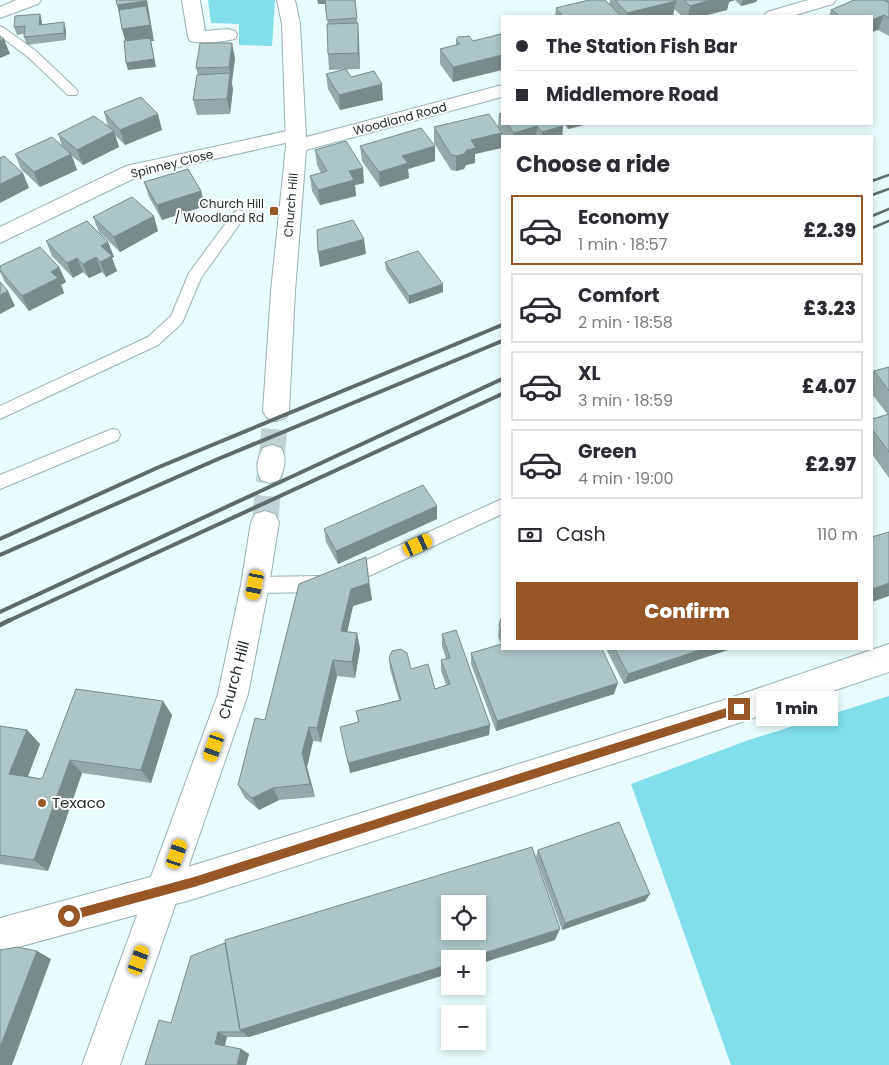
<!DOCTYPE html>
<meta charset="utf-8">
<style>
:root{--surface:#fff;--page:#f7f7f7;--text:#2b2b33;--muted:#7c7c81;--line:#e1e1e2;--accent:#985525}
body{margin:0;font-family:Poppins,sans-serif;background:var(--page);color:var(--text);height:100vh;display:flex;flex-direction:column;font-size:19px;white-space:nowrap}
*{box-sizing:border-box;margin:0}
p{font-size:16px;color:var(--muted)}
.icon{flex:none;width:28px;height:28px;fill:none;stroke:currentColor;stroke-width:2;stroke-linecap:round;stroke-linejoin:round}
.map{position:relative;flex:1;overflow:hidden}
.details{position:absolute;left:501px;top:135px;width:372px;height:515px;display:flex;flex-direction:column;background:var(--surface);border-radius:0px;box-shadow:0 2px 8px #0003}
.details>*{flex:none}
.banner{position:absolute;left:501px;top:15px;width:372px;height:110px;border-radius:0px;box-shadow:0 2px 8px #0003;display:grid;align-content:center;height:110px;padding:0 15px;background:var(--surface)}
.controls{position:absolute;left:441px;top:895px;display:grid;gap:10px}
.controls a{display:grid;place-items:center;width:45px;height:45px;border-radius:0px;background:var(--surface);box-shadow:0 2px 8px #0003;font-size:25px}
.end{position:absolute;width:22px;height:22px;margin:-11px;border:6px solid #985525;background:#fff;box-shadow:0 0 0 2px #fff}
.from{border-radius:50%}
.bubble{position:absolute;height:35px;border-radius:0px;background:var(--surface);box-shadow:0 2px 8px #0003;font-size:16px;font-weight:800;line-height:35px;text-align:center}
.car{position:absolute;width:15px;height:30px;margin:-15px -8px;border-radius:6px;box-shadow:0 0 4px 1px #0007;background:linear-gradient(#f5c518 24%,#345 0 40%,#f5c518 0 76%,#345 0 86%,#f5c518 0)}
.banner b{display:flex;align-items:center;gap:18px;height:48px;font-size:19px}
.banner b+b{border-top:1px solid var(--line)}
.banner i{width:12px;height:12px;background:var(--text)}
ul{padding:0;list-style:none}
li{display:flex;align-items:center;gap:15px;height:70px;margin:0 10px 8px;padding:0 5px;border:2px solid var(--line);border-radius:0px}
li div{flex:1}
li b{display:block;font-size:19px}
li em{font-style:normal;font-weight:800}
li.active{border-color:var(--accent)}
li>.icon{width:45px;height:45px;stroke-width:1.5}
h2{padding:0 15px;font-size:22px;line-height:60px}
.pay{display:flex;align-items:center;gap:12px;height:55px;padding:0 15px;font-size:19px}
.pay p{margin-inline-start:auto}
.action{display:flex;gap:10px;margin-top:auto;padding:10px 15px}
.action a{flex:1;height:58px;border-radius:0px;background:var(--accent);color:#fff;font-size:20px;font-weight:800;line-height:58px;text-align:center}
.map>svg:first-child{display:block}
</style>
<div class="map">
<svg width="889" height="1065" viewBox="0 0 889 1065">
<rect width="100%" height="100%" fill="#e8fcfe"/>
<path fill="#80dfe8" d="M208 0H275L272 46 239 45V24L211 23Z
M889 696V1065H731L631 784 746 741Z"/>
<g fill="none" stroke-linecap="round" stroke-linejoin="round">
<path stroke="#c0d2d4" stroke-width="26" stroke-dasharray="26 13" stroke-linecap="butt" d="M272 455 276 411
M265 522 270 472"/>
<defs>
<path id="service" d="M0 26 4 28 36 51 76 89 78 92 76 95H68L28 57 0 36Z
M239 210 244 212 246 215 201 278 182 323 158 345 0 419V406L148 337 171 316 189 273 234 212Z
M112 429 118 430 120 435 118 440 0 489V475Z
M502 499V514L352 584 346 586 340 584 337 578 340 572Z
M321 576 327 578 330 584 327 590 321 592 255 593 249 591 246 585 249 579 255 577Z"/>
<path id="minor" d="M16 0H41L38 4 0 18V7Z
M182 0H200L205 31 228 29 235 31 237 35 235 39C221 42 204 44 190 41L188 37Z
M296 129 303 131 306 135 303 139 139 176 0 243V227L126 166Z
M889 644V672L721 729 194 899 0 952V918L194 865 721 701Z"/>
<path id="tertiary" d="M277 0H295L300 24 306 137 502 85V97L306 150 295 291 289 411 285 418 276 421 267 418 263 411 271 291 286 146 282 24Z
M808 0H836L833 4 792 16H764L767 12Z
M272 445 281 448C287 458 285 469 279 480L270 483 261 480C255 469 257 458 263 448Z
M265 511 275 514 279 522 269 585 248 694 120 1065H82L218 694 241 585 251 522 255 514Z"/>
</defs>
<use href="#service" stroke="#99b1b3" stroke-width="2"/>
<use href="#minor" stroke="#99b1b3" stroke-width="2"/>
<use href="#tertiary" stroke="#99b1b3" stroke-width="2"/>
<use href="#service" fill="#fff" fill-rule="evenodd"/>
<use href="#minor" fill="#fff" fill-rule="evenodd"/>
<use href="#tertiary" fill="#fff" fill-rule="evenodd"/>
<path stroke="#5e6a6c" stroke-width="2.5" d="M872 181 889 175
M872 195 889 189
M872 216 889 209
M872 228 889 221"/>
<path stroke="#5e6a6c" stroke-width="4" d="M0 539 159 467 502 325
M0 555 218 459 502 341
M0 612 502 379
M8 621 502 394"/>
<path stroke="#5e6a6c" stroke-width="4.5" d="M0 625 10 620"/>
</g>
<path fill="#95a9ab" d="M317 0H355L357 18 358 33 360 69 329 70 328 54V24L325 4H318Z
M610 0H757L756 2 741 6 735 0 729 2 727 10 703 16H682L674 9 673 16H555L556 8 609 4Z
M854 0H889V36L878 30 872 32V16H829L831 10Z
M40 14 42 22V24L66 30V40L27 45 24 37V34L17 35 14 27Z
M469 36 453 82 440 64V49L456 45V40Z
M235 58 231 83 233 89 230 114 197 115 193 100 198 75 196 68Z
M326 74 351 77 383 100 340 110 328 89Z
M104 112 162 130 125 145 115 135 119 147 83 165 72 156 77 170 40 187 21 169 15 154 62 146 58 134 108 127Z
M502 113V124H561L563 126 562 136H503L502 134 501 148 475 154V163L466 165 464 169 456 171 451 170 434 143V127H498L499 114Z
M564 124H588L568 129Z
M360 146H435V161L408 169 409 178 380 187 362 161Z
M315 150 364 183 355 185 356 196 320 205 312 191 310 176 321 173 317 165Z
M144 182 201 191 205 206 162 220 149 197Z
M93 217 158 231 120 252 99 232Z
M46 241 108 242 114 257 112 258 117 271 106 277 102 272 89 278 83 272 73 278 52 256Z
M385 262 443 292 409 304 386 270Z
M0 266 59 267 66 282 61 285 64 293 29 311 5 282 0 272Z
M889 367V478L872 454V419L888 415 872 394V373L874 371Z
M437 519 338 564 326 542 324 529Z
M366 557 372 600 353 606 347 632 357 633 360 649 355 678 337 676 321 742 313 741 307 767 315 797 279 800 259 810 245 798 238 785 265 720Z
M502 618V649L614 694 496 731 471 664V653L501 644 498 637 499 625Z
M442 634 490 725 489 735 350 773 358 722 356 711 399 700 390 669 389 658 411 669 435 689 446 685 441 671V660L446 659 442 646Z
M606 649H731L624 684Z
M76 689 172 715 151 783 82 773 48 871 0 864V726L27 730 40 744 28 776 42 779Z
M538 850 650 894 645 901 562 930 536 857Z
M555 940 249 1037H227L224 1046 241 1049 249 1054 246 1065 171 1023Z"/>
<path fill="#798a8b" d="M147 0 154 41H151L156 67 128 70 126 63V44L122 29 121 21 117 5Z
M318 0H325V4H318Z
M710 0H735L729 2 727 10 703 16H688L690 6Z
M743 0H757L756 2 741 6Z
M676 1 673 16H627V13Z
M40 14 42 22V32L39 25Z
M884 15 878 30 872 32V20Z
M64 22 66 30V40L64 33Z
M358 23 359 39 360 69 358 53Z
M4 39 10 54 0 58V41Z
M232 43 235 58 232 83 229 67Z
M502 55V70L453 82V67Z
M230 73 233 89 230 114 227 99Z
M382 84 383 100 340 110 339 95Z
M158 114 162 130 125 145 120 130Z
M568 124H588L568 129Z
M537 126 536 136H514V133Z
M563 126 562 136H542V132Z
M114 131 119 147 83 165 77 150Z
M502 133 501 148 475 154V163L466 165 464 169 456 171V156L471 140Z
M435 146V161L408 169 409 178 380 187 379 172 402 156Z
M71 154 77 170 40 187 34 172Z
M363 168 364 183 355 185 356 196 320 205 318 190 349 171Z
M23 173 29 188 0 203V184Z
M201 191 205 206 162 220 157 205Z
M154 216 158 231 120 252 114 237Z
M364 239 366 254 320 267 318 252Z
M108 242 114 257 112 258 117 271 106 277 100 262 101 246Z
M96 257 102 272 89 278 83 264Z
M77 258 83 272 73 278 67 263Z
M59 267 66 282 61 285 64 293 29 311 22 296 51 272Z
M443 284V292L409 304V296Z
M8 291 15 306 0 314V295Z
M437 506V519L338 564 336 551Z
M369 583 372 600 353 606 344 647 341 631 351 589Z
M889 583V596L872 602V589Z
M357 633 360 649 355 678 352 662Z
M703 649H731L624 684 628 674Z
M333 660 337 676 321 742 317 728Z
M618 683 614 694 496 731 497 721Z
M163 701 172 715 151 783 141 770Z
M490 725 489 735 350 773 348 763Z
M309 727 313 741 307 767 315 797 310 784 302 753Z
M27 730 40 744 24 787 9 774Z
M70 760 82 773 48 871 34 860Z
M273 788 279 800 259 810 252 798Z
M650 894 645 901 562 930 565 923Z
M560 929 555 940 478 964V959H465Z
M37 951 51 959 12 1065H0V1047Z
M450 964V973L249 1037 240 1030Z
M218 1032 227 1037 224 1049 215 1044Z
M241 1049 249 1054 246 1065H237Z"/>
<path fill="#adc5c7" stroke="#798a8b" fill-rule="evenodd" d="M116 0H146V1L117 5Z
M325 0H355L357 18 327 20Z
M589 0H605L621 16H563L556 8Z
M615 0H675L676 1 627 13Z
M684 0H710L690 6Z
M854 0H884L889 3V18L884 15 872 20V16H840L831 10Z
M146 6 150 25 122 29 119 10Z
M40 14 39 25 64 22V33L24 37 25 26 14 27 15 16Z
M358 23V53L328 54 327 24Z
M501 34 502 36V55L453 67 440 49 460 44 456 40 458 37 469 36 473 41Z
M0 36 4 39 0 41Z
M150 38 154 59 126 63 124 41Z
M200 43H232L229 67 196 68Z
M346 69 351 77 374 71 382 84 339 95 326 74Z
M230 73 227 99 193 100 197 75Z
M141 97 158 114 120 130 104 112Z
M502 113V119L499 114Z
M489 114 502 133 471 140 476 148 467 150 464 154 456 156 451 155 434 127Z
M94 116 114 131 77 150 58 134Z
M507 124H561L563 126 542 132 537 126 514 133Z
M421 128 435 146 402 156 408 163 379 172 360 146Z
M52 137 71 154 34 172 15 154Z
M346 141 363 168 349 171 354 180 318 190 310 176 327 171 315 150Z
M4 156 23 173 0 184V158Z
M188 169 201 191 157 205 144 182Z
M132 197 154 216 114 237 93 217Z
M353 220 364 239 318 252 317 230Z
M87 221 108 242 101 246 112 256 100 262 96 257 83 264 77 258 67 263 46 241Z
M40 247 59 267 51 272 58 278 22 296 0 270V266Z
M418 251 443 284 409 296 385 262Z
M0 282 8 291 0 295Z
M889 367V391L874 371Z
M889 414V452L872 429V419Z
M423 485 437 506 336 551 324 529Z
M889 532V583L872 589V537Z
M366 557 369 583 351 589 341 631 357 633 352 662 333 660 317 728 309 727 302 753 310 784 273 788 252 798 238 785 255 718 265 720 299 584Z
M501 618H502V633L499 625Z
M456 630 490 725 348 763 340 727 359 722 356 711 401 700 389 658 392 651 401 649 407 653 411 669 428 664 435 689 450 684 441 660 450 658 442 634Z
M502 644V649H602L618 683 497 721 471 653Z
M615 649H703L628 674Z
M76 689 163 701 141 770 70 760 34 860 0 855V726L27 730 9 774 42 779Z
M619 822 650 894 565 923 538 850Z
M532 847 560 929 465 959H450V964L240 1030 225 940ZM450 904H478V931H450Z
M225 943 240 1030 242 1032H218L215 1044 241 1049 237 1065H145L159 1020 171 1023 191 956Z
M17 947 37 951 0 1047V950Z"/>
<path fill="#985525" d="M739 704 744 709 739 713 194 887 69 921 64 916 69 911 194 877Z"/>
<g fill="#985525" stroke="#fff" stroke-width="2">
<rect x="269" y="206" width="10" height="10" rx="2.5"/>
<circle cx="42" cy="803" r="5"/>
</g>
<g text-anchor="middle" stroke-width="4" stroke-linejoin="round" paint-order="stroke">
<g font-size="12" fill="#222b2c" stroke="#fff">
<text transform="translate(400 119) rotate(-15)" y="4">Woodland Road</text>
<text transform="translate(172 164) rotate(-14)" y="4">Spinney Close</text>
<text transform="translate(291 205) rotate(-85)" y="4">Church Hill</text>
</g>
<g font-size="12" fill="#222b2c" stroke="#fff" text-anchor="end">
<text x="264" y="208">Church Hill<tspan x="264" dy="14">/ Woodland Rd</tspan></text>
</g>
<g font-size="15" fill="#222b2c" stroke="#fff">
<text transform="translate(234 680) rotate(-75)" y="5">Church Hill</text>
</g>
<g font-size="15" fill="#222b2c" stroke="#fff" text-anchor="start">
<text x="52" y="808">Texaco</text>
</g>
</g>
</svg>
<div class="controls">
<a><svg class="icon" aria-label="locate" viewBox="0 0 24 24"><circle cx="12" cy="12" r="6"/><path d="M12 2v4M12 18v4M2 12h4M18 12h4"/></svg></a>
<a>+</a>
<a>−</a>
</div>
<i class="end from" style="left:69px;top:916px"></i>
<i class="end" style="left:739px;top:709px"></i>
<div class="bubble" style="left:756px;top:691px;width:82px">1 min</div>
<i class="car" style="left:418px;top:545px;rotate:65deg"></i>
<i class="car" style="left:255px;top:585px;rotate:191deg"></i>
<i class="car" style="left:214px;top:747px;rotate:199deg"></i>
<i class="car" style="left:177px;top:854px;rotate:19deg"></i>
<i class="car" style="left:139px;top:960px;rotate:20deg"></i>
<div class="banner">
<b><i class="from"></i>The Station Fish Bar</b>
<b><i></i>Middlemore Road</b>
</div>
<section class="details">
<h2>Choose a ride</h2>
<ul>
<li class="active"><svg class="icon" aria-label="car" viewBox="0 0 24 24"><path d="M5 17H2v-5l4-1 3-4h7l3 4 3 1v5h-3M9 17h6M6 11h13"/><circle cx="7" cy="17" r="2"/><circle cx="17" cy="17" r="2"/></svg><div><b>Economy</b><p>1 min · 18:57</p></div><em>£2.39</em></li>
<li><svg class="icon" aria-label="car" viewBox="0 0 24 24"><path d="M5 17H2v-5l4-1 3-4h7l3 4 3 1v5h-3M9 17h6M6 11h13"/><circle cx="7" cy="17" r="2"/><circle cx="17" cy="17" r="2"/></svg><div><b>Comfort</b><p>2 min · 18:58</p></div><em>£3.23</em></li>
<li><svg class="icon" aria-label="car" viewBox="0 0 24 24"><path d="M5 17H2v-5l4-1 3-4h7l3 4 3 1v5h-3M9 17h6M6 11h13"/><circle cx="7" cy="17" r="2"/><circle cx="17" cy="17" r="2"/></svg><div><b>XL</b><p>3 min · 18:59</p></div><em>£4.07</em></li>
<li><svg class="icon" aria-label="car" viewBox="0 0 24 24"><path d="M5 17H2v-5l4-1 3-4h7l3 4 3 1v5h-3M9 17h6M6 11h13"/><circle cx="7" cy="17" r="2"/><circle cx="17" cy="17" r="2"/></svg><div><b>Green</b><p>4 min · 19:00</p></div><em>£2.97</em></li>
</ul>
<div class="pay"><svg class="icon" aria-label="cash" viewBox="0 0 24 24"><path d="M3 7h18v10H3z"/><circle cx="12" cy="12" r="2"/></svg>Cash<p>110 m</p></div>
<div class="action"><a>Confirm</a></div>
</section>
</div>
